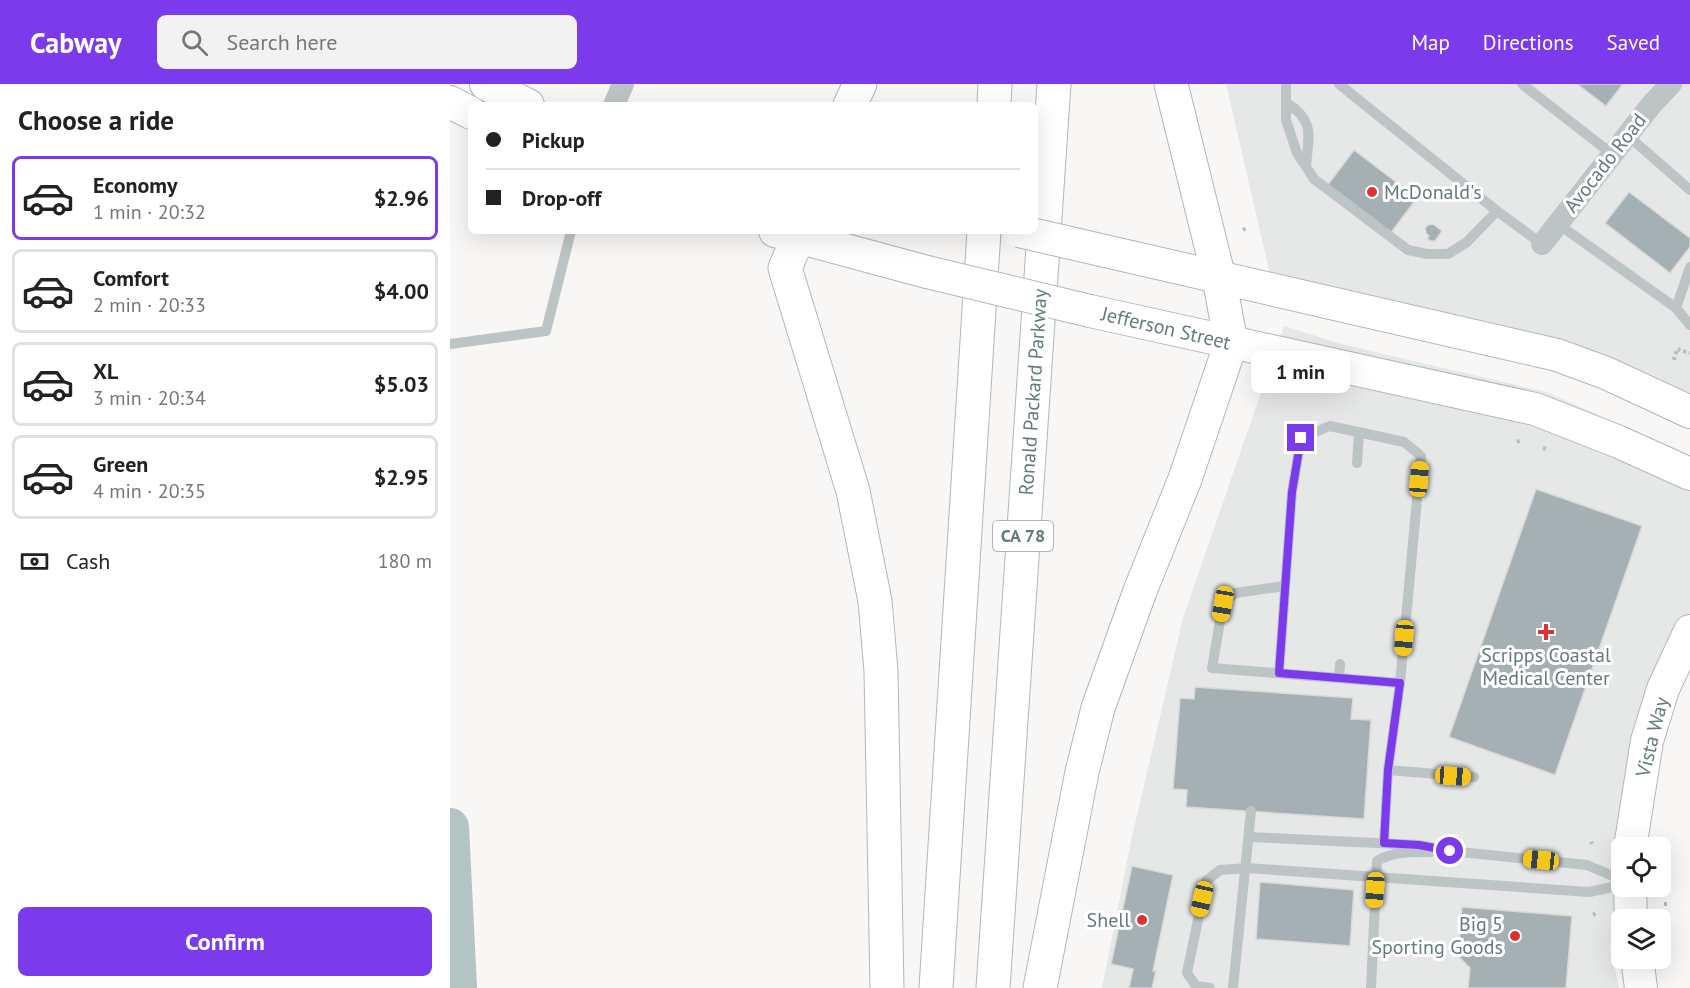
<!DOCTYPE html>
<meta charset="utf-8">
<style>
:root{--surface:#fff;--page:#f2f2f2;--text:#222;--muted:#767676;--line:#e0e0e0;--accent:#7c3aed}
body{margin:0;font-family:"PT Sans",sans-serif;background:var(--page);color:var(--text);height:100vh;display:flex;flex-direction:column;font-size:22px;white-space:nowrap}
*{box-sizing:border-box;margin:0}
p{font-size:20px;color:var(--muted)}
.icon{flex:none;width:33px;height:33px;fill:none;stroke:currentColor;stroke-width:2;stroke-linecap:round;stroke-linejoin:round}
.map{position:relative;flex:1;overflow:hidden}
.drawer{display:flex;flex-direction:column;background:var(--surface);width:450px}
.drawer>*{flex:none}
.banner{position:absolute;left:18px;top:18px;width:570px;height:132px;border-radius:9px;box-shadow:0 6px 24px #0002;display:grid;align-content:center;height:132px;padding:0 18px;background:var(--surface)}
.controls{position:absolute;left:1161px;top:753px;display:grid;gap:12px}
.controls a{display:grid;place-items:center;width:60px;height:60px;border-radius:9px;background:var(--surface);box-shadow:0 6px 24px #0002;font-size:30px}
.end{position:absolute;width:27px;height:27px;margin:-14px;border:8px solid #7c3aed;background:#fff;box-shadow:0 0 0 3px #fff}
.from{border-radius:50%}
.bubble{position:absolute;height:42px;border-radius:9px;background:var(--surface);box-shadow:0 6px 24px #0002;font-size:20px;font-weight:700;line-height:42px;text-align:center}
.car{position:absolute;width:18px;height:36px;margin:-18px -9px;border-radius:8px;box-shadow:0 0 4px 2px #0007;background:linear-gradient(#f5c518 24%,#345 0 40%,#f5c518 0 76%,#345 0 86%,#f5c518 0)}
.banner b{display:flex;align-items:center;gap:21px;height:57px;font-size:22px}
.banner b+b{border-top:2px solid var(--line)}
.banner i{width:15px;height:15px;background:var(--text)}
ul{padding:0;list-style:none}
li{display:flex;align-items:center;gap:18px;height:84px;margin:0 12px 9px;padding:0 6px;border:3px solid var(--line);border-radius:9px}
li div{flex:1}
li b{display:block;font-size:22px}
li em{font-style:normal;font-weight:700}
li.current{border-color:var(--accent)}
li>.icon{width:54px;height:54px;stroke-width:1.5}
h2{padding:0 18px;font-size:27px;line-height:72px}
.pay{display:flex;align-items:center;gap:15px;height:66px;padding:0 18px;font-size:22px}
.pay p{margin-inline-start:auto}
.button{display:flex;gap:12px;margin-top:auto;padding:12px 18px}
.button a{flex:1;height:69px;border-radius:9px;background:var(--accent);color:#fff;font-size:24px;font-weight:700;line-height:69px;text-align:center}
header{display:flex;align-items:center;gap:36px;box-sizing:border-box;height:84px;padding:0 30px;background:var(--accent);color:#fff}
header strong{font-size:28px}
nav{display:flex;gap:33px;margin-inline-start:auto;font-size:21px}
.search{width:420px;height:54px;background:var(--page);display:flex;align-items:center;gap:15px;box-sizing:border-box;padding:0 21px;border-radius:9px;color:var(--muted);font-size:22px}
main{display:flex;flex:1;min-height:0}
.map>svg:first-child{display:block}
</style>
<header>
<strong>Cabway</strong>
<div class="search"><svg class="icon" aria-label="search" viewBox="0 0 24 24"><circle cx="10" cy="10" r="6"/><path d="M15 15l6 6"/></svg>Search here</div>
<nav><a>Map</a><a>Directions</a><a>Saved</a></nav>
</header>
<main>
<section class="drawer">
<h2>Choose a ride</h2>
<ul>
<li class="current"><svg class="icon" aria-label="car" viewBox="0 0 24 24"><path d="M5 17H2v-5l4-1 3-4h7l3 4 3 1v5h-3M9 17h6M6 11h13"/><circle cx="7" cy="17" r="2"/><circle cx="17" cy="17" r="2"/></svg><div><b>Economy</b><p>1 min · 20:32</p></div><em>$2.96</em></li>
<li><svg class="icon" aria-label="car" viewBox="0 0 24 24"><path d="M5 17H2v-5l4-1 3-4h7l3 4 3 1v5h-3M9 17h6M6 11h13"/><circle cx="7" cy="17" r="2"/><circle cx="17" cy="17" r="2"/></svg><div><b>Comfort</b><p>2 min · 20:33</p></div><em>$4.00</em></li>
<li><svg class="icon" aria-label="car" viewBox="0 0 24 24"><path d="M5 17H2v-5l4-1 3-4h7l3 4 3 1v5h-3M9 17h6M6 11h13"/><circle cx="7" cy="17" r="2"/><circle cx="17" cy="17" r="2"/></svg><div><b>XL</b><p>3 min · 20:34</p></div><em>$5.03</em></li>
<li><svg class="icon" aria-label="car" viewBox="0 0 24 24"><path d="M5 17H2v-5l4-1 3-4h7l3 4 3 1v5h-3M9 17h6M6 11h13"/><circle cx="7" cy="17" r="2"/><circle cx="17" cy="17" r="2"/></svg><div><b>Green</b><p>4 min · 20:35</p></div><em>$2.95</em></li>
</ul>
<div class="pay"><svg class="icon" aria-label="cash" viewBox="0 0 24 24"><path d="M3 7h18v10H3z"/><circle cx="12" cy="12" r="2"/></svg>Cash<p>180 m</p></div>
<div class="button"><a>Confirm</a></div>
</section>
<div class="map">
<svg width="1240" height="904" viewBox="0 0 1240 904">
<rect width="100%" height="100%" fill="#f8f7f6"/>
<path fill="#e6e7e7" d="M776 0H1240V318L821 195Z
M834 242 891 260 1096 308 1188 348 1240 376V551L1172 764V802L1175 803 1160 862 1169 904H652L681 757 733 534Z"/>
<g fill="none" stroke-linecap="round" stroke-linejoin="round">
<path stroke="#b4c4c5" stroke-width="38" d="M0 743 8 904"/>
</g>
<path fill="#a4b0b3" stroke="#dad9d8" stroke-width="1.5" d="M1127 0H1173L1156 22Z
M904 66 967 114 940 150 877 102Z
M1179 108 1240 154V163L1220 189 1155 139Z
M983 140 992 147 985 157H981L977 155 979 152 976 149 975 144 978 141Z
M1086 405 1192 442 1105 691 999 653Z
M745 603 903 614 901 635 921 636 914 735 736 723 737 706 723 705 730 614 744 615Z
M682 782 723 791 703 887H706L702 904H679L683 885 661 880Z
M810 798 904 806 900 862 806 855Z
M1012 823 1122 832 1116 904H1018L1020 884 1008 872Z"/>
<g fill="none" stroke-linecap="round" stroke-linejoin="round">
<defs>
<path id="secondary" d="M36 0 78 21
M0 18 21 29
M325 147 477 188
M655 167 1107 271 1156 289 1240 328
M640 227 1085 325 1169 358 1240 390
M1180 764 1197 657 1213 605 1240 547
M1180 802 1181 836
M1187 874 1191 904"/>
<path id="highway" d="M400 21 410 0
M544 21 545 0
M351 147 335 184 403 407 425 517 431 587 437 904
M486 904 534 147
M543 904 604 0
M590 904 632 688 648 624 690 507 735 395 781 259 769 194 721 0"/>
</defs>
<use href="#secondary" stroke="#afb8ba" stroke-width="34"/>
<use href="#highway" stroke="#b1b7b9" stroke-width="35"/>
<path stroke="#b8bdbe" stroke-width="4" stroke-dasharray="3 3" stroke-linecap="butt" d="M793 146 796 144
M1224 276 1227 265 1240 269
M1067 358 1071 356
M1093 364 1096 365
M1141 758 1142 760
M1214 820H1217
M1143 831 1146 829"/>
<path stroke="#bdc4c5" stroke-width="10" d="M836 0V36L847 69 864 95 958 166 977 170H998L1017 158 1047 127
M889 0 1047 127 1092 160
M1072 0 1162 70
M837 19C866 38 858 52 856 83
M1177 51 1240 106
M1108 140 1226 224 1240 183
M1226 224 1240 241
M0 260 96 247 121 147
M907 379 909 349
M835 502 785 509 773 520 762 584 950 599
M829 589 842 408 851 354 880 342 954 358 971 372 950 599 938 686 934 759
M889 594 890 580
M938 686 1024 693
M799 753 969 761 1000 767 1137 781 1172 796
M760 904 746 902 737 889 756 797 770 786 797 784 1139 808 1172 801
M783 904 801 727
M921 904 927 777C944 767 963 768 981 768"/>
<path stroke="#bdc4c5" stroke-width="22" d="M164 21 173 0
M1092 160 1202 20 1221 0"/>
<use href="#secondary" stroke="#fff" stroke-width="32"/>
<use href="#highway" stroke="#fff" stroke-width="33"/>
<defs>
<path id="secondary-bridge" d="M569 147 655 167
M477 188 640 227"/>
</defs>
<use href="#secondary-bridge" stroke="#afb8ba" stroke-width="34" stroke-linecap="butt"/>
<use href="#secondary-bridge" stroke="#fff" stroke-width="32"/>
</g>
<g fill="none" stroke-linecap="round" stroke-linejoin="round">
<path stroke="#7c3aed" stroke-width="8" d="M851 354 842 408 829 589 950 599 938 686 934 759 969 761 1000 767"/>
</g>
<g fill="#db3333" stroke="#fff" stroke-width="2">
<circle cx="922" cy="108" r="6"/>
<path d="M1093 539h6v6h6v6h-6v6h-6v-6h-6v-6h6z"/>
<circle cx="692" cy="836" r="6"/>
<circle cx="1065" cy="852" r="6"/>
</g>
<g text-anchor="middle" stroke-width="6" stroke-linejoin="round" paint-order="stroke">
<rect fill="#fff" stroke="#92a2a5" stroke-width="1.5" x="543" y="437" width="60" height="30" rx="4.5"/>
<g font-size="18" font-weight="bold" fill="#647a7f">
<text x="573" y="458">CA 78</text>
</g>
<g font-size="20" fill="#647a7f" stroke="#fff">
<text transform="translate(1155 79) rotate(-52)" y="7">Avocado Road</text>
<text transform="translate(716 244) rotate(13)" y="7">Jefferson Street</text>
<text transform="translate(583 308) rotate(-86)" y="7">Ronald Packard Parkway</text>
<text transform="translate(1202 653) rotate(-76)" y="7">Vista Way</text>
</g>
<g font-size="20" fill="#647a7f" stroke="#fff" text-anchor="end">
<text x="934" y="115" text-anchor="start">McDonald's</text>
<text x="1096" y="578" text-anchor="middle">Scripps Coastal<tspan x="1096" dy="23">Medical Center</tspan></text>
<text x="680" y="843">Shell</text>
<text x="1053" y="847">Big 5<tspan x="1053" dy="23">Sporting Goods</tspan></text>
</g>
</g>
</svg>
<div class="controls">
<a><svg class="icon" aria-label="locate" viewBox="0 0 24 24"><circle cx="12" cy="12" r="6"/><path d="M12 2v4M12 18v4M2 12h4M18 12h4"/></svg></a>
<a><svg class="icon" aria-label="layers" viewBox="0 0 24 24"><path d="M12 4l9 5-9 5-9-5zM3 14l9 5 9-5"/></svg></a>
</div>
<i class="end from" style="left:1000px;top:767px"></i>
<i class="end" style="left:851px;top:354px"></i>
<div class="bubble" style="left:801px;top:267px;width:99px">1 min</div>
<i class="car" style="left:969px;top:395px;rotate:5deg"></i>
<i class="car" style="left:773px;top:520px;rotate:190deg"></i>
<i class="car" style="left:954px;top:554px;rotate:185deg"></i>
<i class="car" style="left:1003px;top:692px;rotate:94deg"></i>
<i class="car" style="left:1091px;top:776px;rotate:276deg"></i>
<i class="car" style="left:925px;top:806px;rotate:184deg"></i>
<i class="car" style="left:752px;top:815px;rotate:193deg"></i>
<div class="banner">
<b><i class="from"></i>Pickup</b>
<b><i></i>Drop-off</b>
</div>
</div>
</main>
